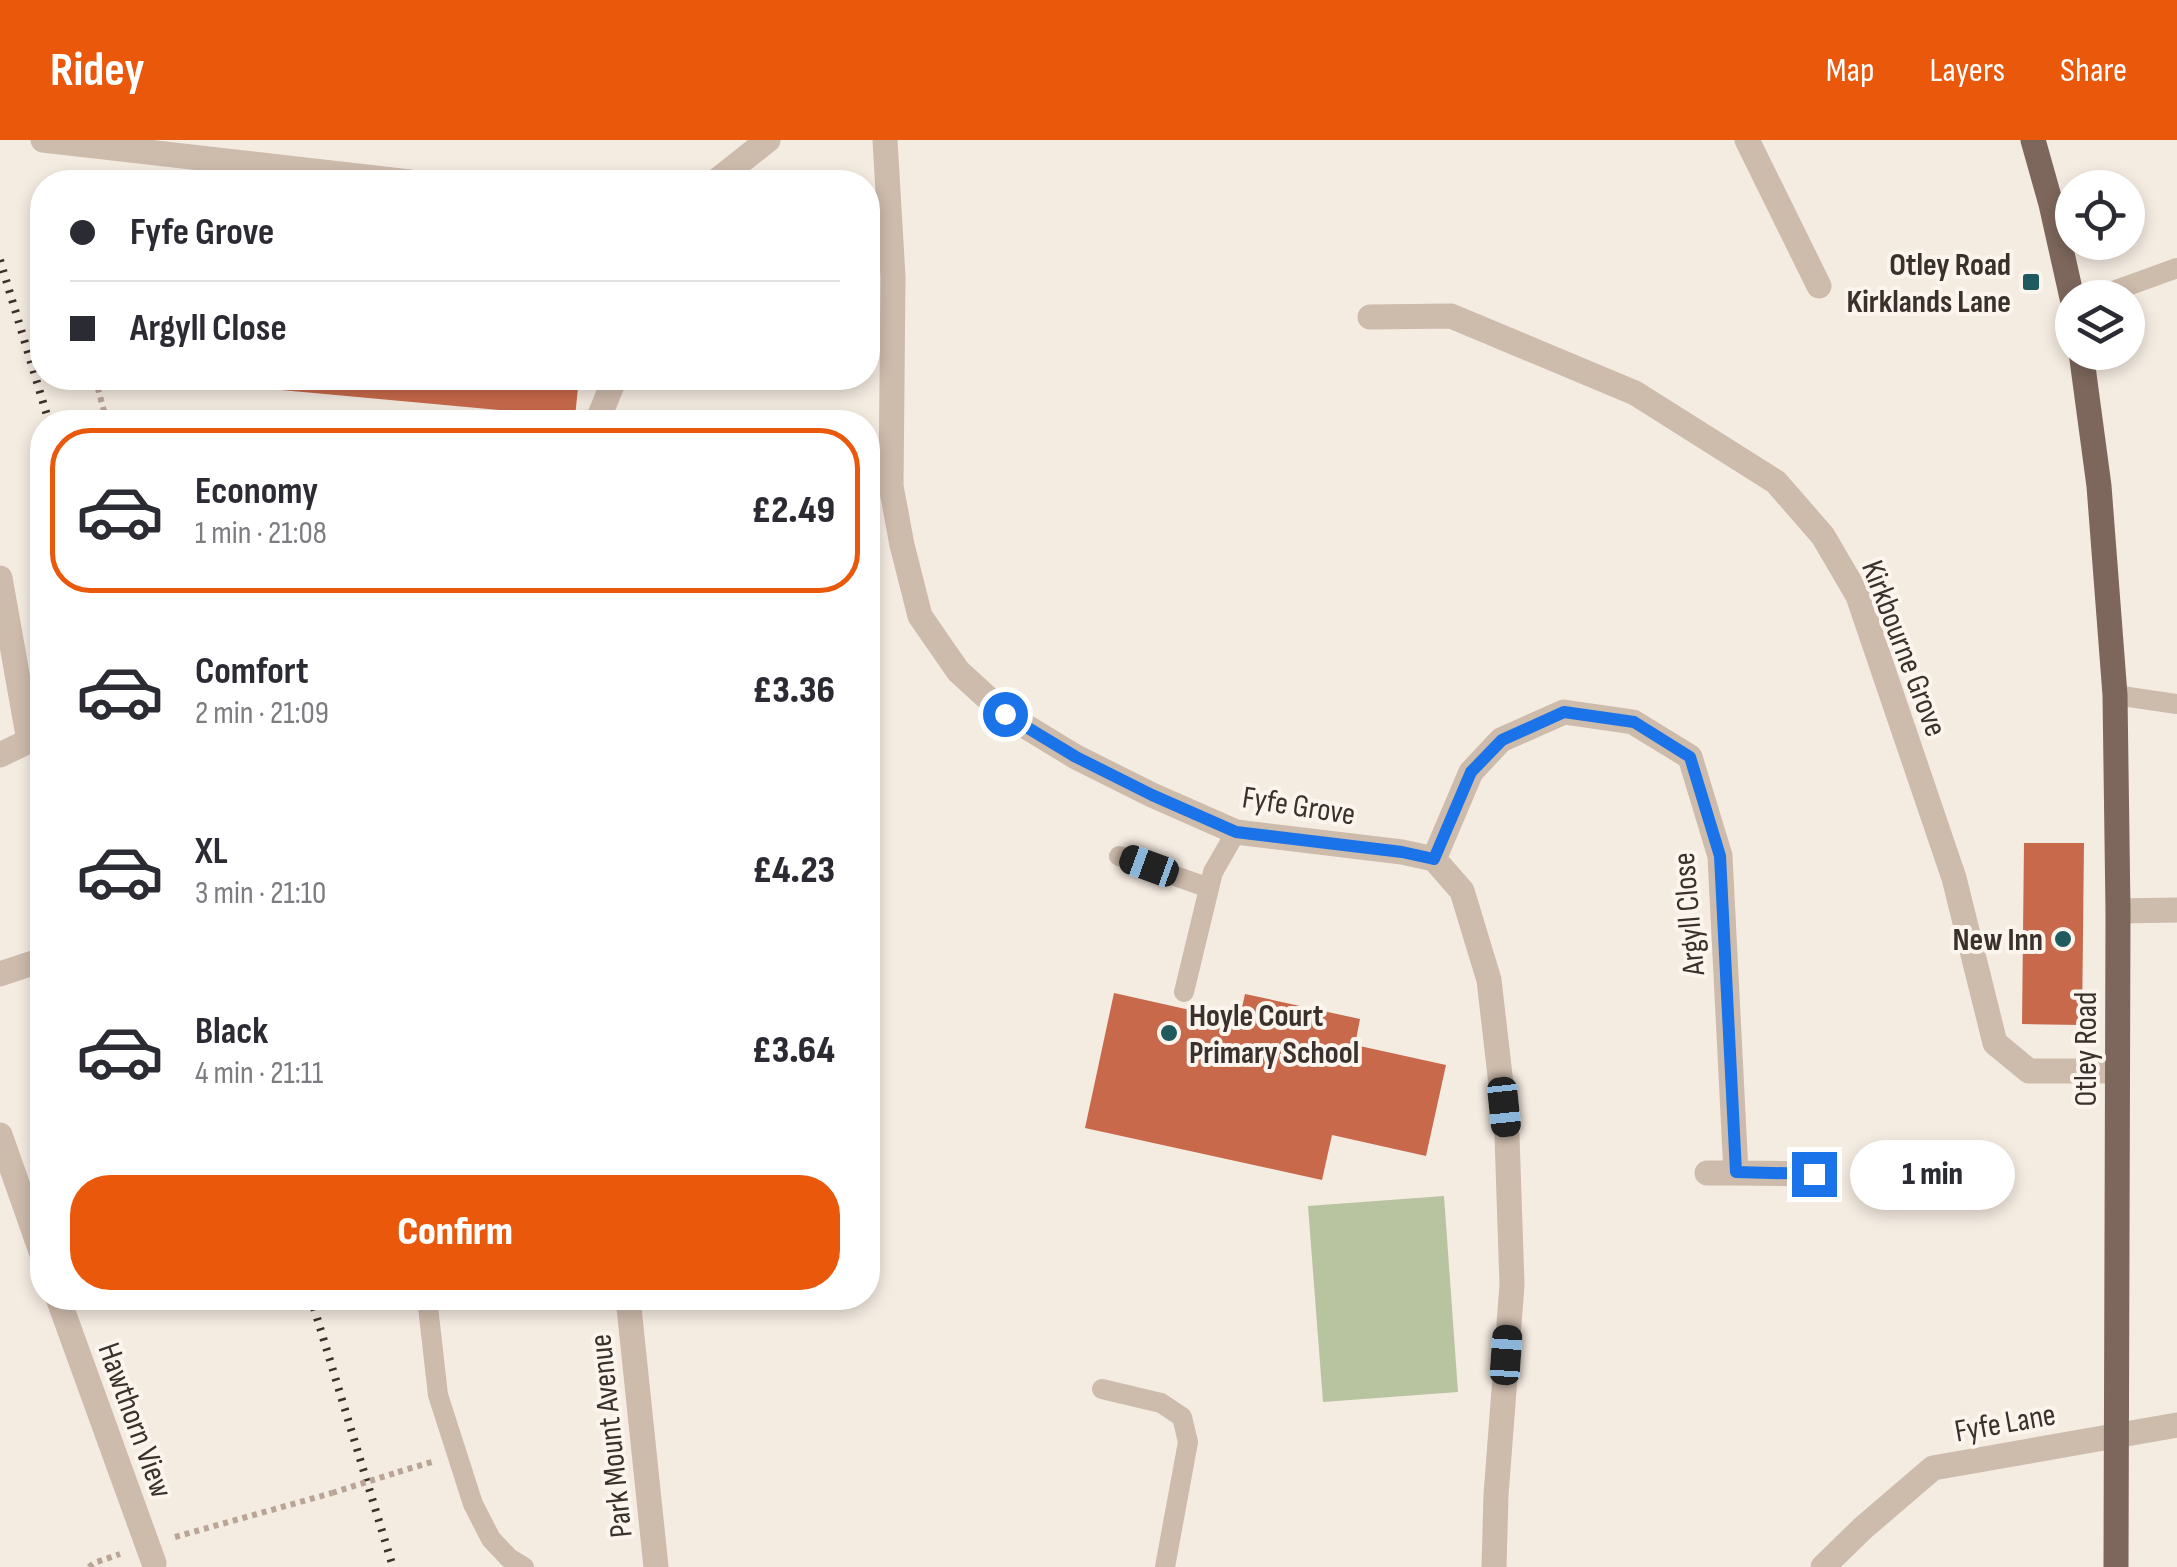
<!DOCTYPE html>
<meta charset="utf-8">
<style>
:root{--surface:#fff;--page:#f2f2f3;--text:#2b2b33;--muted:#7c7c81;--line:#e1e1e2;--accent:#ea580c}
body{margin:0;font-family:"Sofia Sans Condensed",sans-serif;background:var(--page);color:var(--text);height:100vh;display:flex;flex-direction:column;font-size:38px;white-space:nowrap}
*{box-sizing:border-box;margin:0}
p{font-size:32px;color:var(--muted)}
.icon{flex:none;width:55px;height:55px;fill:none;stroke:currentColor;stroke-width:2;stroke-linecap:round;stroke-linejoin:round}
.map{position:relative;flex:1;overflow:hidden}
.sheet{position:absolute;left:30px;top:270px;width:850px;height:900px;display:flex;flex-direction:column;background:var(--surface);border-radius:40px;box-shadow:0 5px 15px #0003}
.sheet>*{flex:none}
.banner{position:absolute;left:30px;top:30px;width:850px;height:220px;border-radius:40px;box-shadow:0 5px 15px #0003;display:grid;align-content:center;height:220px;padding:0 40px;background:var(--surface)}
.buttons{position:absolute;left:2055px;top:30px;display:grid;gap:20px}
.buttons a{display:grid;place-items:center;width:90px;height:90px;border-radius:50%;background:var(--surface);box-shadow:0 5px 15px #0003;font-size:50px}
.end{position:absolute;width:45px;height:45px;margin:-22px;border:12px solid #1a73e8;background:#fff;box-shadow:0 0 0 5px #fff}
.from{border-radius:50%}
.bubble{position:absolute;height:70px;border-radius:35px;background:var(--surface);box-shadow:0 5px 15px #0003;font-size:32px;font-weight:800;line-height:70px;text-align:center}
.car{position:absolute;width:30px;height:60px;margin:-30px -15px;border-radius:12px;box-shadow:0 0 8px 2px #0007;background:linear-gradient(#222 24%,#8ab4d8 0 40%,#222 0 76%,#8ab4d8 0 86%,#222 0)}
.banner b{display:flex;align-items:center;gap:35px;height:95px;font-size:38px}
.banner b+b{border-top:2px solid var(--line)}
.banner i{width:25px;height:25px;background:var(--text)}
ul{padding:18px 0 0;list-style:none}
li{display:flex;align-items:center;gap:30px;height:165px;margin:0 20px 15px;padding:0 20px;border:5px solid transparent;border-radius:40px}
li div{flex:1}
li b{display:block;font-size:38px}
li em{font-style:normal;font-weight:800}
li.selected{border-color:var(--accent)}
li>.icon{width:90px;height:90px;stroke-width:1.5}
.action{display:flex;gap:20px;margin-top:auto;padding:20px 40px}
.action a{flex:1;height:115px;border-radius:40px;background:var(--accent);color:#fff;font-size:40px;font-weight:800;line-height:115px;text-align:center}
header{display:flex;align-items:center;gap:60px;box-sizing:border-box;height:140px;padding:0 50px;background:var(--accent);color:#fff}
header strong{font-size:48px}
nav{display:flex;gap:55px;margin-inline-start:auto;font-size:35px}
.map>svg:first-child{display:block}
</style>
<header>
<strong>Ridey</strong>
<nav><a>Map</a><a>Layers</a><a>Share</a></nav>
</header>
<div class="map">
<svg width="2177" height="1427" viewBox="0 0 2177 1427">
<rect width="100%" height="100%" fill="#f4ebe1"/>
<path fill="#b8c4a0" d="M1444 1056 1458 1252 1323 1262 1308 1066Z"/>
<path fill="#c8694b" d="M172 238H579L575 277 172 240Z
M2024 703H2084L2082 885 2022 884Z
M1114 853 1239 881 1245 854 1360 879 1355 905 1446 925 1426 1016 1332 995 1322 1040 1085 988Z"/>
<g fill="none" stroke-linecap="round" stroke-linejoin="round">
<path stroke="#b9a596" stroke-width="6" stroke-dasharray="5 5" stroke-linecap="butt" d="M95 238 107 282
M398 1332 435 1321
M175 1397 332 1353
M89 1427 94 1423 120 1414"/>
<path stroke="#cdbbac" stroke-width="20" d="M2094 158 2177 128
M2115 555 2177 564
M1119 716 1209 748
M1184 852 1213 732 1236 692
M427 1158 438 1255 473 1364 491 1399 509 1418 524 1427
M1102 1249 1161 1263 1182 1277 1188 1302 1165 1427"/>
<path stroke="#cdbbac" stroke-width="25" d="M43 0 410 42
M885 0 893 137 891 346 902 405 920 476 958 531 1005 574 1076 617 1152 655 1236 692 1402 712 1434 719 1462 751 1489 840 1507 996 1512 1145 1496 1355 1494 1427
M1747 0 1819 146
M715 42 768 0
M1370 177 1451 176 1635 253 1776 342 1823 396 1858 456 1954 738 1995 903 2029 931H2117
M597 282 615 238
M0 438 29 601 0 615
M1434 719 1471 632 1501 600 1564 572 1633 582 1690 617 1720 716 1736 1033 1814 1034
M2118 771 2177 770
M0 834 42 820
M0 995 42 1114
M1707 1033H1736
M58 1158 154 1423
M628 1158 656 1427
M1823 1427 1863 1388 1933 1328 2177 1285"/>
<path stroke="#7d675c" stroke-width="25" d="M2033 0 2051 64 2072 158
M2081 212 2099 346 2115 555 2118 771 2116 1427"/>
<path stroke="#3b302b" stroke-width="8" stroke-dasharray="2.5 8" stroke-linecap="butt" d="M0 120 49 282
M311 1158 393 1427"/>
<path stroke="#b9a596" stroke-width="6" stroke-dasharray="5 5" stroke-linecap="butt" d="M332 1353 398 1332"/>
</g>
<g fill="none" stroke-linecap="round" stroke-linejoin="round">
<path stroke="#1a73e8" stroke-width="12" d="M1005 574 1076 617 1152 655 1236 692 1402 712 1434 719 1471 632 1502 600 1564 572 1634 582 1690 617 1720 716 1736 1032 1814 1034"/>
</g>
<g fill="#1f5a5e" stroke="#fbf5ee" stroke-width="4">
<rect x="2021" y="132" width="20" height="20" rx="5"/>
<circle cx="2063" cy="799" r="10"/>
<circle cx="1169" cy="893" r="10"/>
</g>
<g text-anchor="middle" stroke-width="8" stroke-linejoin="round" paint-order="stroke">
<g font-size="32" font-weight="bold" fill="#3b302b" stroke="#fbf5ee" text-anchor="end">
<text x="2011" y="135">Otley Road<tspan x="2011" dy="37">Kirklands Lane</tspan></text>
<text x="2043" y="810">New Inn</text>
<text x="1189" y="886" text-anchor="start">Hoyle Court<tspan x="1189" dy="37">Primary School</tspan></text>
</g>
<g font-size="32" fill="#3b302b" stroke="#fbf5ee">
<text transform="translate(1905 508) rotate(69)" y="11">Kirkbourne Grove</text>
<text transform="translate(1299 665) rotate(9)" y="11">Fyfe Grove</text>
<text transform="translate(1688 774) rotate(-95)" y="11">Argyll Close</text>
<text transform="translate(2085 909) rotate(-90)" y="11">Otley Road</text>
<text transform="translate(136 1280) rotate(70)" y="11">Hawthorn View</text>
<text transform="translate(2005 1282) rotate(-10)" y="11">Fyfe Lane</text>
<text transform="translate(610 1296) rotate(-96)" y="11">Park Mount Avenue</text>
</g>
</g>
</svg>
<div class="buttons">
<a><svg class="icon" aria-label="locate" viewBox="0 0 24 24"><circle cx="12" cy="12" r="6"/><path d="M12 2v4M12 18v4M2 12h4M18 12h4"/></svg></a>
<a><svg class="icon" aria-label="layers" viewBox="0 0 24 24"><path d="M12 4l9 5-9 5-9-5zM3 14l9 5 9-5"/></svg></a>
</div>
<i class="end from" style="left:1005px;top:574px"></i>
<i class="end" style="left:1814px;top:1034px"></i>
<div class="bubble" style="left:1850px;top:1000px;width:165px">1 min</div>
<i class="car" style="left:1149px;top:726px;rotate:290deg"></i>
<i class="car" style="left:1504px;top:967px;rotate:174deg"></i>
<i class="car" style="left:1506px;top:1215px;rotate:4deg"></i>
<div class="banner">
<b><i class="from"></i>Fyfe Grove</b>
<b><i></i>Argyll Close</b>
</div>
<section class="sheet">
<ul>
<li class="selected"><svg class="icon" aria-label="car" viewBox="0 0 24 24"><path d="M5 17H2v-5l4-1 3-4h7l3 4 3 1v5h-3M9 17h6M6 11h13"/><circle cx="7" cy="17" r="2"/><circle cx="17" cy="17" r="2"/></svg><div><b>Economy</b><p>1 min · 21:08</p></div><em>£2.49</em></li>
<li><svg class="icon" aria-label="car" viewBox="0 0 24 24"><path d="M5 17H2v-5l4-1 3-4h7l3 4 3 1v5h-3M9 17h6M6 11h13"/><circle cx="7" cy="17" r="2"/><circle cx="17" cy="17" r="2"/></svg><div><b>Comfort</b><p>2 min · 21:09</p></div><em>£3.36</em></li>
<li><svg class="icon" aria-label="car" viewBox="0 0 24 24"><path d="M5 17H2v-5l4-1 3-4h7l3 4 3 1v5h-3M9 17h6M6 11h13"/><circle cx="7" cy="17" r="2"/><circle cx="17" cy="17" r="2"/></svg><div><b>XL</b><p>3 min · 21:10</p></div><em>£4.23</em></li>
<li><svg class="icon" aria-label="car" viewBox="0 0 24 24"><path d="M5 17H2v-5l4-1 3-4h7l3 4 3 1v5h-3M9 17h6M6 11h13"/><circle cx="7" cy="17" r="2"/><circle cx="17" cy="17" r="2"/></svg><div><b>Black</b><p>4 min · 21:11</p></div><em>£3.64</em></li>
</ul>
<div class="action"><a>Confirm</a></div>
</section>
</div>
